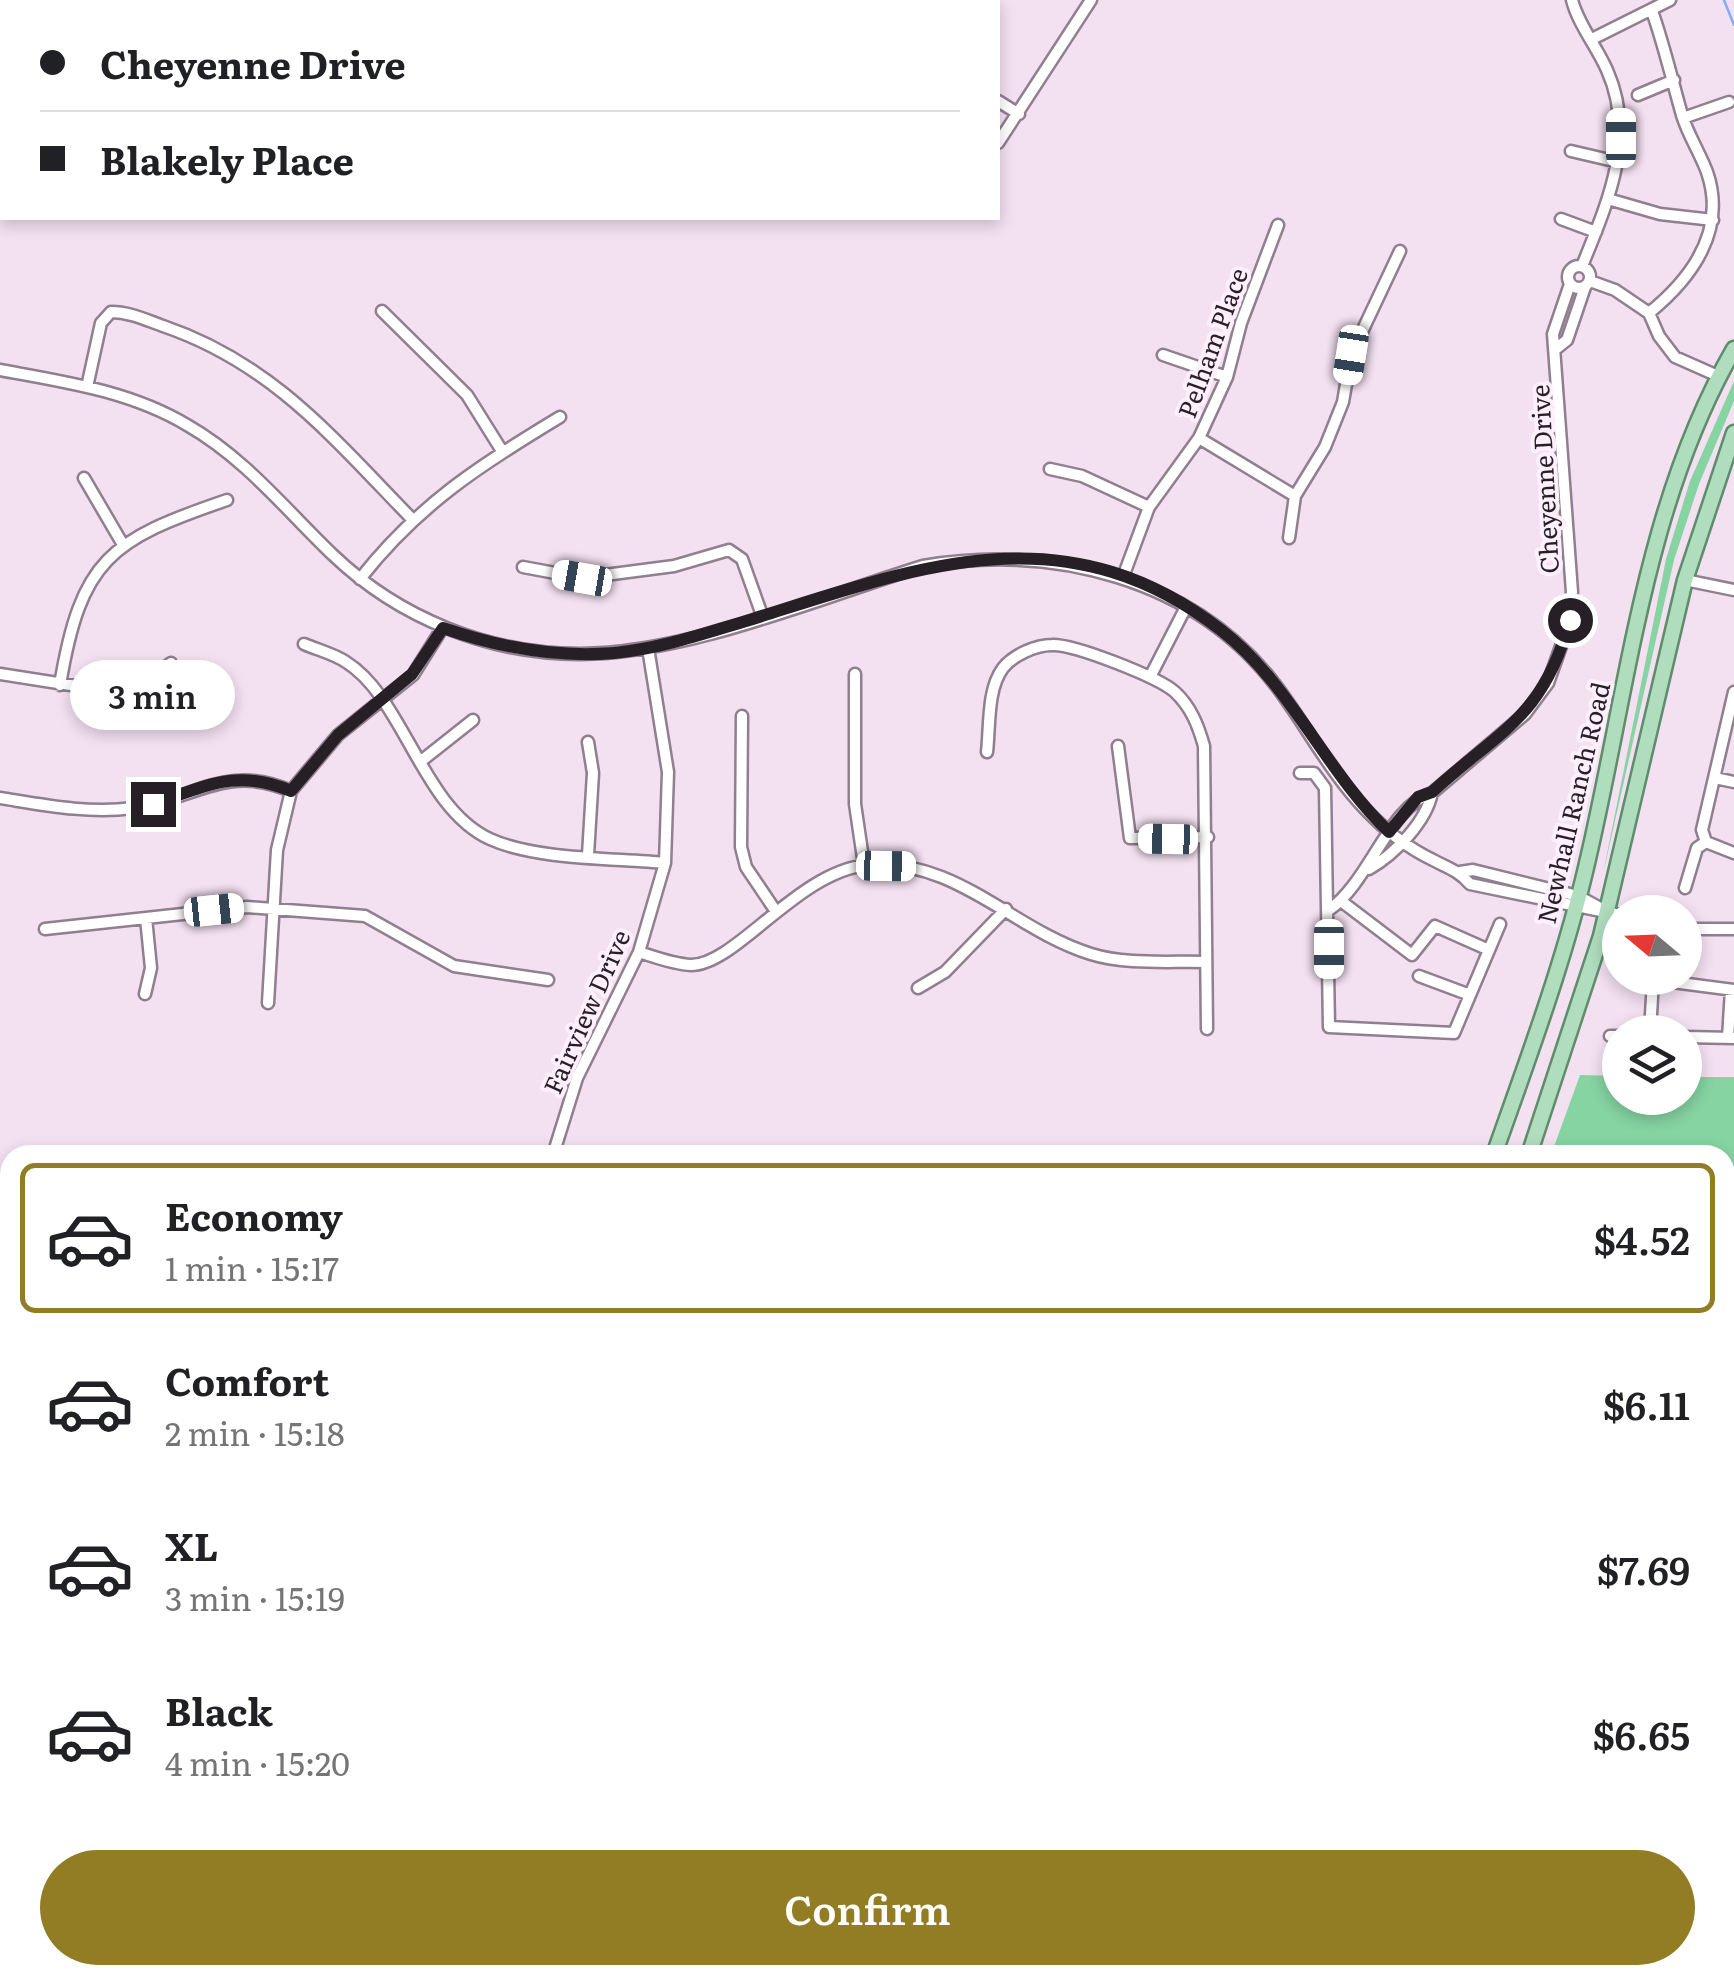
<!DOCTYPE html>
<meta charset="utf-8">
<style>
:root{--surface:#fff;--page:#f6f6f6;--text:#202124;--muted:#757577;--line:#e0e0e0;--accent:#937d24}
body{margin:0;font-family:Literata,serif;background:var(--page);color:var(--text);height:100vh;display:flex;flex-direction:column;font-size:38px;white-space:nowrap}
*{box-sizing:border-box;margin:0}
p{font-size:32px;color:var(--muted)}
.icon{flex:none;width:55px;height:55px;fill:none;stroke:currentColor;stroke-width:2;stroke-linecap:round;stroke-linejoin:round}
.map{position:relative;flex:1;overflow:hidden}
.drawer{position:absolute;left:0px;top:1145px;width:1735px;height:840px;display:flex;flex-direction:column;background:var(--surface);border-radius:30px 30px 0 0;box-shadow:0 5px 15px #0003}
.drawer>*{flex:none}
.banner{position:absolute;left:0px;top:0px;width:1000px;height:220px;box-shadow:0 5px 15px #0003;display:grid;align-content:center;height:220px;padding:0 40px;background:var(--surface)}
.needle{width:65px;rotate:289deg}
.buttons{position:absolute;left:1602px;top:895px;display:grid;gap:20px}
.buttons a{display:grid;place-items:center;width:100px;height:100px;border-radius:50%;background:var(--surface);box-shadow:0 5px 15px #0003;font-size:50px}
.end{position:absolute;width:45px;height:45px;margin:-22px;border:12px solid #261f26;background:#fff;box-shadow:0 0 0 5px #fff}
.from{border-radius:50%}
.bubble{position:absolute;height:70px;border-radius:35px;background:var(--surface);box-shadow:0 5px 15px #0003;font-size:32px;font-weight:600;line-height:70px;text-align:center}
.car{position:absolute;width:30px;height:60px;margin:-30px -15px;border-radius:12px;box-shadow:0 0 8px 2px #0007;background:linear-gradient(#fff 24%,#345 0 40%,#fff 0 76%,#345 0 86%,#fff 0)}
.banner b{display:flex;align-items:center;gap:35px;height:95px;font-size:38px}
.banner b+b{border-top:2px solid var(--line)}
.banner i{width:25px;height:25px;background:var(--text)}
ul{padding:18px 0 0;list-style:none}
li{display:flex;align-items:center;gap:30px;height:150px;margin:0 20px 15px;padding:0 20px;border:5px solid transparent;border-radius:15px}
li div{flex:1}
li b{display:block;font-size:38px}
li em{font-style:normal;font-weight:600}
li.current{border-color:var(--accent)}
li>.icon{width:90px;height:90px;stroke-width:1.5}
.button{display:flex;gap:20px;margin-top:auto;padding:20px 40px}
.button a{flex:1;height:115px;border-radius:60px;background:var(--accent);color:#fff;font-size:40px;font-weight:600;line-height:115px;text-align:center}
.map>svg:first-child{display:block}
</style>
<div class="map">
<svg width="1734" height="1985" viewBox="0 0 1734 1985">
<rect width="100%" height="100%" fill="#f3e0f1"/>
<path fill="#e9d1e8" d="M0 1201 10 1216V1334L0 1341Z
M1731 1434 1734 1565 1725 1591V1438Z
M969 1975 957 1985H554L549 1976Z"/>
<path fill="#86d4a2" d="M1734 381V401L1699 484 1674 560 1603 874 1666 559 1690 481Z
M1580 1075 1620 1076V1098H1685V1077H1734V1438L1731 1434 1725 1438V1155H1551Z"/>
<path fill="#80aef4" d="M1734 1798V1985H1672L1676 1975H1725V1827Z"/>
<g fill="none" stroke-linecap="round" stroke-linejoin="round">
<path stroke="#80aef4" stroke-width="2.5" d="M1724 0 1734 25"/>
<defs>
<path id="minor" d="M336 0V2
M648 0 664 2
M1572 0C1578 24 1597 47 1607 70 1637 137 1608 202 1582 266
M41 2 42 0
M619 2 634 0
M774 2 776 0
M934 2 935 0
M1592 39 1670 0
M0 85 2 82
M1638 95 1674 80
M998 101 1019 114
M1683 118 1729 102
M998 143 1091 0
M1571 151 1618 162
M1608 199 1660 214 1713 220
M1561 219 1596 232
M1568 277a11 11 0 1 1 22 0a11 11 0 1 1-22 0Z
M1590 281 1615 290 1649 313 1659 336 1675 357 1718 376
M382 311 467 395 502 451
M1649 313C1692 278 1727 230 1707 172 1700 153 1688 135 1682 115 1672 80 1664 45 1652 11
M1557 348 1567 340 1585 287
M1163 355 1227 377
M0 370C65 382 130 391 187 425 245 458 286 510 333 555 399 618 488 654 580 654 687 654 819 598 923 566 1052 544 1194 577 1277 687 1307 727 1331 774 1366 810 1385 830 1408 848 1433 860 1448 868 1459 871 1470 884L1620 915
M87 387 101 323 111 312C130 312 146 320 163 326 272 363 333 438 411 518
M1199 438 1295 496
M1050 469 1082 476 1149 507
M84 478 122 543
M1289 538 1295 496 1325 447 1343 402 1351 355 1400 251
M523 567 582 578 674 566 729 550 742 559 762 615
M1123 577 1149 507 1199 438 1227 377 1241 323 1278 225
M360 579C418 505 480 465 560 417
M1685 580 1734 590
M304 644C318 650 334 654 346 662 404 698 422 808 490 839 536 860 613 858 665 863
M0 674 115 692 139 688 171 663
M855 674V804L864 865
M1150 677 1186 607
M60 685C81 559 110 540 227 500
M742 716 741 847 746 867 775 910
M588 742 593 773 588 855
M1118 746 1130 838 1208 837
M987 752C990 726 987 689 1003 668 1013 655 1036 645 1052 645 1074 644 1158 677 1175 692 1191 707 1198 725 1204 746L1207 1029
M420 762 473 720
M1300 773H1314L1325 788 1329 1027 1454 1033 1500 924
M1715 778 1734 782
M0 798C44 805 88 814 133 808 196 799 225 763 291 791
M1706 842 1702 830 1734 692
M1706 842 1734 853
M1369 869C1395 854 1426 822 1432 793
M1460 872 1473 870 1578 896 1602 909
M1685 888 1697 848 1706 842
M1341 901 1412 955 1435 926 1489 950
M1329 910C1370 881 1389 806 1432 793L1525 714 1548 683 1570 621 1572 592 1553 334 1570 284
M45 929 247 907 365 916 454 966 548 980
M1685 929H1734
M639 952C655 957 673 964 691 965 736 965 797 872 867 865 957 858 1011 929 1091 954 1126 965 1168 961 1205 962
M1419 976 1470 995
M1642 978 1734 990
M918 988 945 972 1006 909
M145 994 151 968 146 918
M268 1003 277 850 291 791 338 735 413 675 443 627
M1650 1032 1653 980
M1610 1036H1620
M1685 1037 1734 1038
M1728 1038 1731 990
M553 1155 577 1078 639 952 665 863 668 772 648 648
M0 1406 10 1405
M4 1606 10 1653
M1725 1648 1734 1621
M0 1704 10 1670
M0 1743 10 1747
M1053 1975 1063 1985
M1147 1975 1162 1985
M126 1985 131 1975
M142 1985 147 1975
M1188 1985 1192 1975
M1595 1985 1599 1975
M1605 1985 1609 1975"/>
<path id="major" d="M1494 1155C1526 1064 1560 973 1583 880 1627 702 1641 510 1734 349
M1529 1155 1601 936 1685 580 1734 433
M0 1866 10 1870
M0 1887 10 1891
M208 1975 229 1985
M250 1975 268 1985
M990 1985 1001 1975
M1036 1985 1046 1975"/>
</defs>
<use href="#minor" stroke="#907f8f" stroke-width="15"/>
<use href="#major" stroke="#5e8c6d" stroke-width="19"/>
<use href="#minor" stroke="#fff" stroke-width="10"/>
<use href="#major" stroke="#b0ddbe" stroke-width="14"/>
</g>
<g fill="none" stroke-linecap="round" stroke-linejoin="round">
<path stroke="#261f26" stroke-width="12" d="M153 804C206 786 237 768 291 791L338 735 412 674 443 628C498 647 555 658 614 653 659 649 702 634 746 621 913 569 1062 507 1221 630 1291 684 1325 771 1389 832L1418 797 1432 792C1501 729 1543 718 1570 620"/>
</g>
<g text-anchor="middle" stroke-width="8" stroke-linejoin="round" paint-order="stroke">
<g font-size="25" fill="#261f26" stroke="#feeffc">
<text transform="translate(1213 343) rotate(-70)" y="9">Pelham Place</text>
<text transform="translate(1545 479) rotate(-93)" y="9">Cheyenne Drive</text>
<text transform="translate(1574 803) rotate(-77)" y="9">Newhall Ranch Road</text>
<text transform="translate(587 1012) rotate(-66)" y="9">Fairview Drive</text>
</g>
</g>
</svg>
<div class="buttons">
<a><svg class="needle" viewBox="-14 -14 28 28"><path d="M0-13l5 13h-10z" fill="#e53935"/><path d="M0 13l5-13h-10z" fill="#757577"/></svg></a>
<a><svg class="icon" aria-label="layers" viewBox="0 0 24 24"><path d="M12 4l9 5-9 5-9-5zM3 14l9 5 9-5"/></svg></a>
</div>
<i class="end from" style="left:1570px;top:620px"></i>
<i class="end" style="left:153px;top:804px"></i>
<div class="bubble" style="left:70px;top:660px;width:165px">3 min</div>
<i class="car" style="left:1621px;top:138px;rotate:0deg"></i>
<i class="car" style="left:1351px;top:355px;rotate:189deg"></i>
<i class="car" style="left:582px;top:578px;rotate:280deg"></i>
<i class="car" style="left:1168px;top:839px;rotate:271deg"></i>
<i class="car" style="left:886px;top:866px;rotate:91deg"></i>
<i class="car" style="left:214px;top:910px;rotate:84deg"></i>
<i class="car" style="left:1329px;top:949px;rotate:180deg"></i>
<div class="banner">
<b><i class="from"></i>Cheyenne Drive</b>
<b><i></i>Blakely Place</b>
</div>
<section class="drawer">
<ul>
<li class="current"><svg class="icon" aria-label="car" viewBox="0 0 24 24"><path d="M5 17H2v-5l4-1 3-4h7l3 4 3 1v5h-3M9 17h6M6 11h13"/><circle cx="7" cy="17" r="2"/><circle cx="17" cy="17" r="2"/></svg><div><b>Economy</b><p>1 min · 15:17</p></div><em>$4.52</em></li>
<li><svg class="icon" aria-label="car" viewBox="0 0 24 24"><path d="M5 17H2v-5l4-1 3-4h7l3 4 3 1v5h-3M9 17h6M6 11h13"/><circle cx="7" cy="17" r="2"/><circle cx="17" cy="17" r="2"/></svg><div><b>Comfort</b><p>2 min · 15:18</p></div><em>$6.11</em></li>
<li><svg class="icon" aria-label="car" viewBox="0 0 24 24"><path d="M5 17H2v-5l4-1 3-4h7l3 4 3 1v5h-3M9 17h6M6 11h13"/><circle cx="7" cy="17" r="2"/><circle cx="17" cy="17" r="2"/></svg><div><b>XL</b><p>3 min · 15:19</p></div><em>$7.69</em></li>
<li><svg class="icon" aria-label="car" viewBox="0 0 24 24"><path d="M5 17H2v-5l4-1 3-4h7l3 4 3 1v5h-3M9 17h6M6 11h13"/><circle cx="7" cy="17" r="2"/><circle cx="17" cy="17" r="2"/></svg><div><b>Black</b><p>4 min · 15:20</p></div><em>$6.65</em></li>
</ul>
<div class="button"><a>Confirm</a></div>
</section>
</div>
